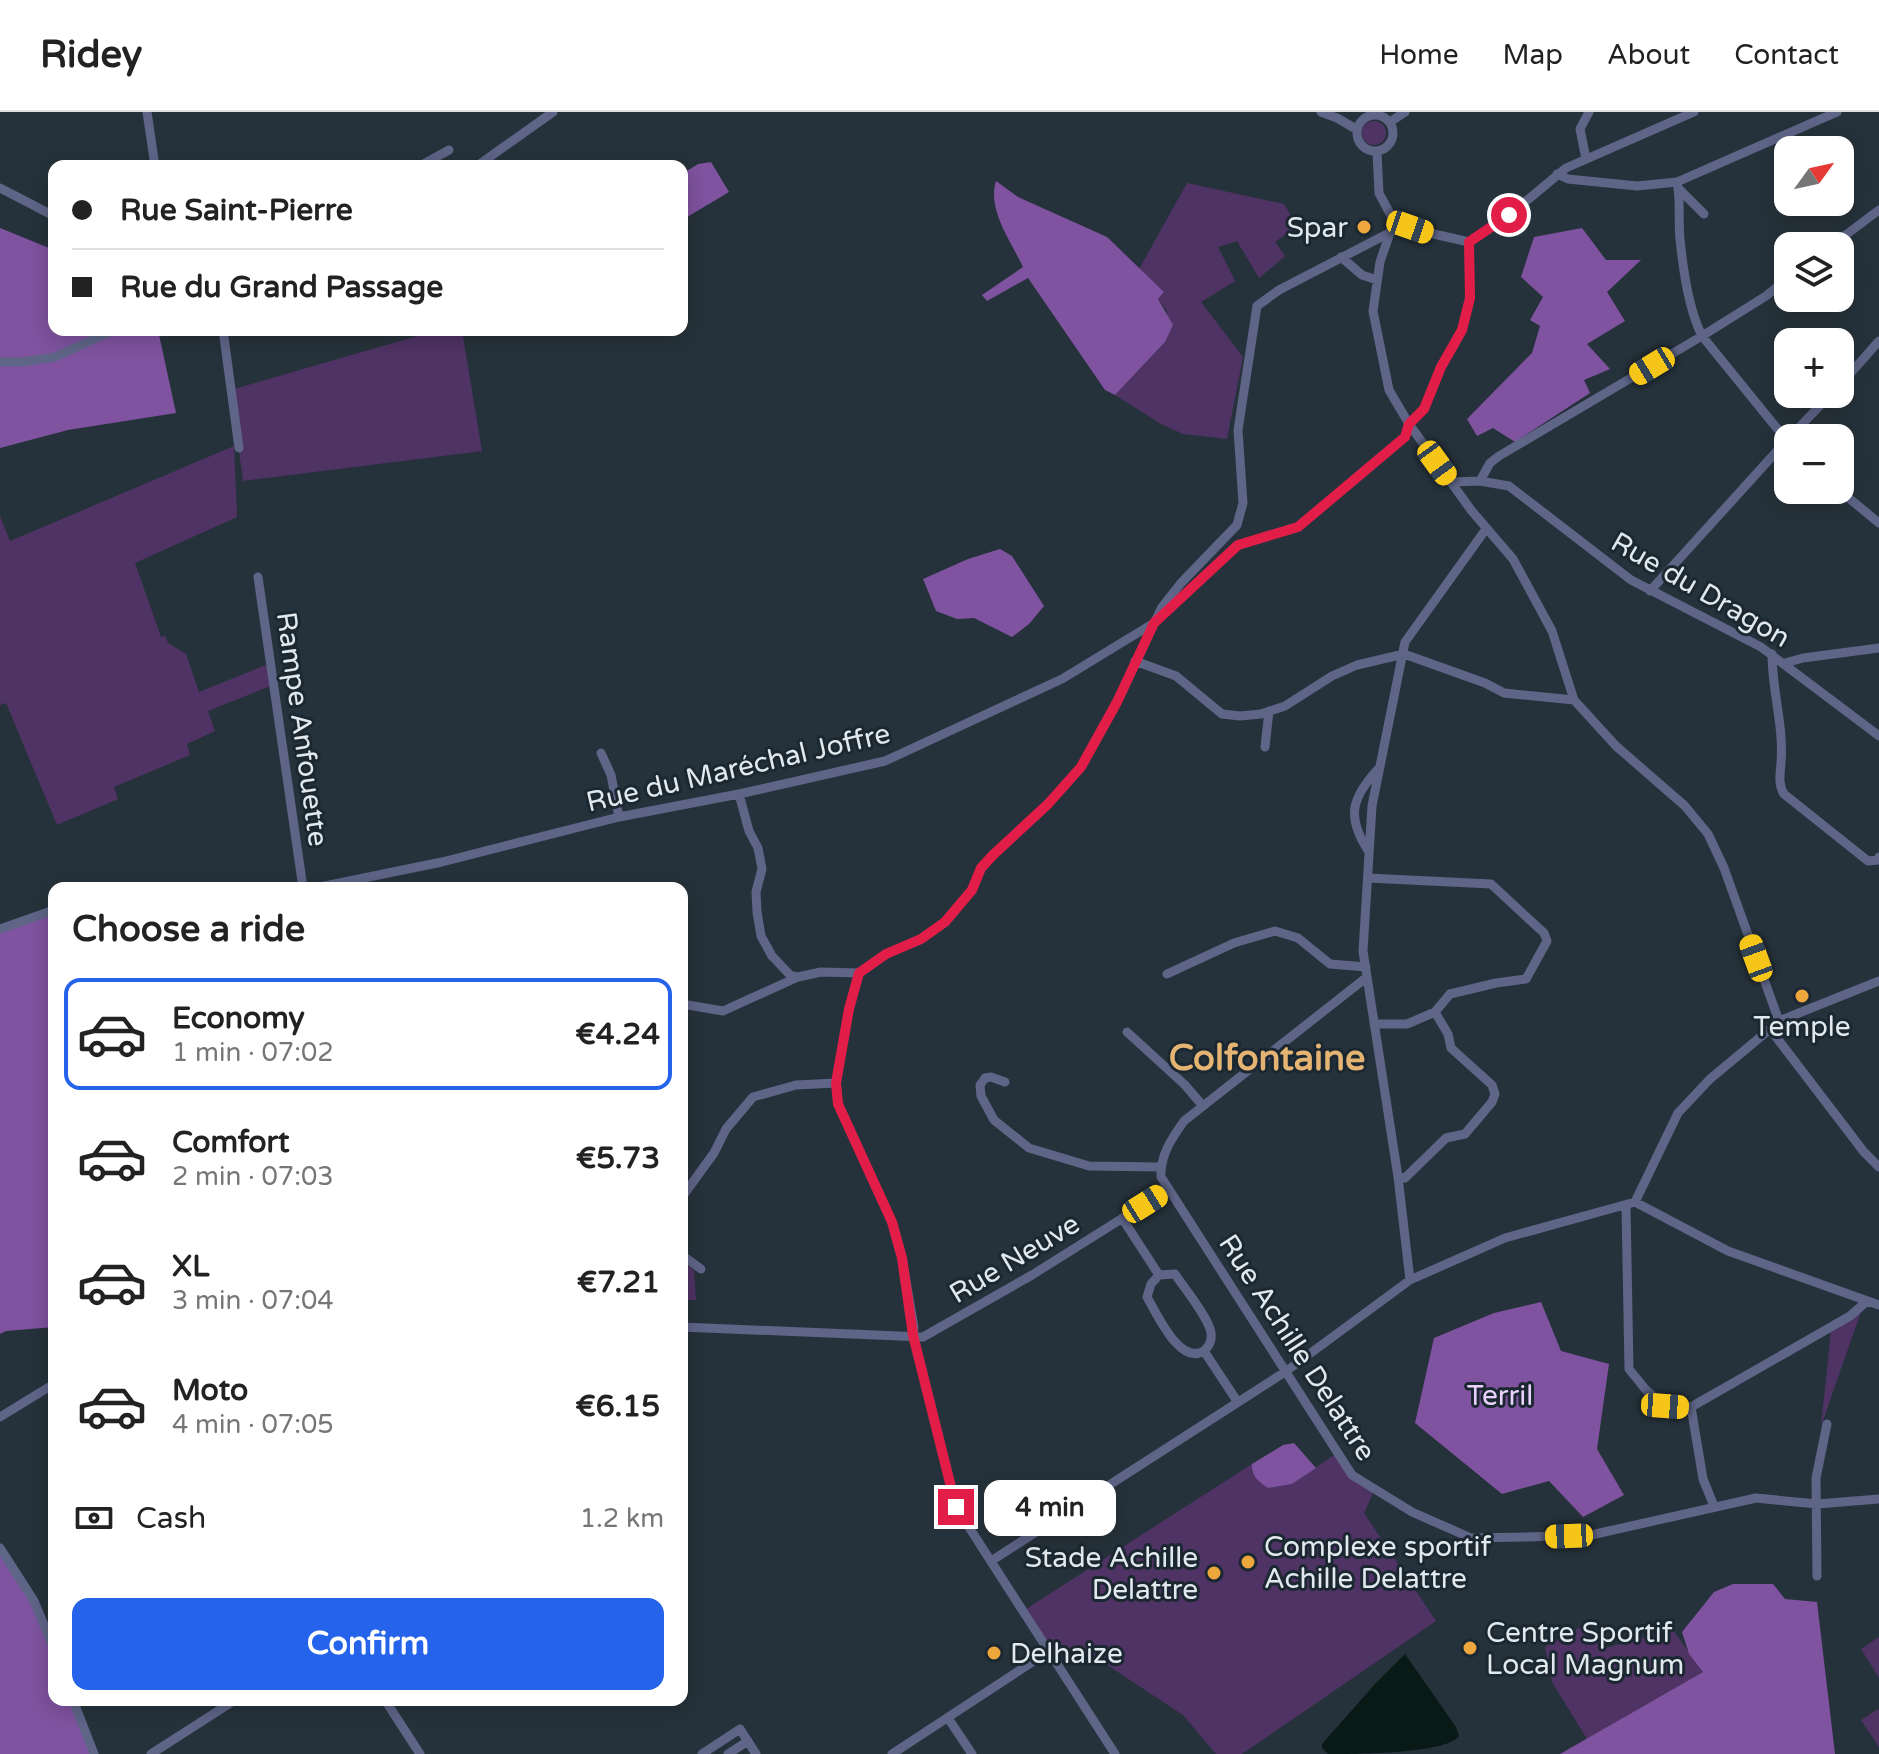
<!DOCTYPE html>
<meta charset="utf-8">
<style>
:root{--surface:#fff;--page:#f6f6f6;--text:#222;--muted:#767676;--line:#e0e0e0;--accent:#2563eb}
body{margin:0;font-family:"Varela Round",sans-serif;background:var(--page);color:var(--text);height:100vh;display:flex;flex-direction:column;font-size:30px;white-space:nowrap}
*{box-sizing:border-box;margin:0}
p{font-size:26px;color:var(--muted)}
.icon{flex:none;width:44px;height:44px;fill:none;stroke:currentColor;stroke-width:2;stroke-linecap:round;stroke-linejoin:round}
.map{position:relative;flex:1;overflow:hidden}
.drawer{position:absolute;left:48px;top:770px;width:640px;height:824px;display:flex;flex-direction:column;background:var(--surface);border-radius:16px;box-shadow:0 4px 20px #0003}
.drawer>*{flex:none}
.guide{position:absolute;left:48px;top:48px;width:640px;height:176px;border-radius:16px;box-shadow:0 4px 20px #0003;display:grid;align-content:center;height:176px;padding:0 24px;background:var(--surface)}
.needle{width:52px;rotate:57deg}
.tools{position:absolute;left:1774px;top:24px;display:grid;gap:16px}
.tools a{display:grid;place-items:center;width:80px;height:80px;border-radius:16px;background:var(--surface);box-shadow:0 4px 20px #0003;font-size:40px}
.end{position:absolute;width:36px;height:36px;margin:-18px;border:10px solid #e11d48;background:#fff;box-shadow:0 0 0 4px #fff}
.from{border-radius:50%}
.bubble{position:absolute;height:56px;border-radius:16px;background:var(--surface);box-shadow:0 4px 20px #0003;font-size:26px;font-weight:700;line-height:56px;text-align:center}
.car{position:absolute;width:24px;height:48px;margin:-24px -12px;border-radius:10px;box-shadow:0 0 6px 2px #0007;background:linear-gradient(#f5c518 24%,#345 0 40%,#f5c518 0 76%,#345 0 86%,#f5c518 0)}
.guide b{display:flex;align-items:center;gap:28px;height:76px;font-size:30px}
.guide b+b{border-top:2px solid var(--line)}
.guide i{width:20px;height:20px;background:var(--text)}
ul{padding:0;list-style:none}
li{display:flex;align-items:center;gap:24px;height:112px;margin:0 16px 12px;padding:0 8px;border:4px solid transparent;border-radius:16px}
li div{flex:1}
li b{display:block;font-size:30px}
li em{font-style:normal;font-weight:700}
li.active{border-color:var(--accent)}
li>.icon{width:72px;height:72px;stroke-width:1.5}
h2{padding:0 24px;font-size:36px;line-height:96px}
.pay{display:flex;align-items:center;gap:20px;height:88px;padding:0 24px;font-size:30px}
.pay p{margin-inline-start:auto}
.button{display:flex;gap:16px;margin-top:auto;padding:16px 24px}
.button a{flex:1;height:92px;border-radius:16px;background:var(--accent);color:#fff;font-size:32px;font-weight:700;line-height:92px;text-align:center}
header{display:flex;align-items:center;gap:48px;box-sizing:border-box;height:112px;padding:0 40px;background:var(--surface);border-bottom:2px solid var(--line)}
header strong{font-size:38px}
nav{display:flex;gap:44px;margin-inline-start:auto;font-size:28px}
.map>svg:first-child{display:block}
</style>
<header>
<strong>Ridey</strong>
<nav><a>Home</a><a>Map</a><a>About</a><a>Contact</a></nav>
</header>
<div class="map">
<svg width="1879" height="1642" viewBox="0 0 1879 1642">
<rect width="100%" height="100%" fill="#26323b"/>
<path fill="#4f3364" d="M1362 21a12 12 0 1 1 24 0a12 12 0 1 1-24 0Z
M1187 71 1284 92 1297 114 1275 130 1285 144 1259 166 1237 129 1218 135 1235 169 1201 190 1243 245 1227 327 1183 322 1161 312 1115 283 1165 230 1167 199 1158 187 1164 180 1139 157Z
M438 218H462L482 339 243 369 231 278Z
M234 334 237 405 135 451 161 525 165 524 168 531 186 542 199 580 271 551 275 572 208 599 215 619 187 632 190 643 114 675 118 687 57 713 6 591 0 593V404L10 429Z
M682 1149 694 1158 696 1188H682Z
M1862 1197 1821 1314 1831 1219Z
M1337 1341 1352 1363 1374 1379 1364 1401 1436 1509 1242 1642H1216L1183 1603 1095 1545 1059 1534 1049 1539 1023 1499 1252 1352V1360L1268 1376 1292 1372Z
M1584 1513 1605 1536 1673 1518 1703 1560 1587 1627 1552 1570 1545 1535Z
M1879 1525V1566L1861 1537Z
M1878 1597 1879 1599V1635L1861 1608Z"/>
<path fill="#7f539f" d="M711 50 729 80 682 108V62L698 52Z
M996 69 1018 85 1107 125 1164 180 1158 187 1173 213 1165 230 1115 283 1105 278 1028 166 987 189 982 183 1023 155C1011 129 987 98 996 69Z
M0 116 54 138V218H158L176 301 68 318 0 336Z
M1582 116 1606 148H1641L1607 180 1625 209 1587 232 1610 257 1584 268 1590 281 1515 330 1493 316 1477 324 1467 307 1532 241 1540 214 1530 208 1543 185 1521 165 1534 125Z
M1000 437 1012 444 1044 494 1029 512 1012 525 974 506 957 507 936 499 923 467 968 447Z
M54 798V1215L6 1219 0 1222V817Z
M1541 1190 1561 1239 1609 1252 1597 1337 1624 1383 1583 1405 1549 1369 1502 1382 1415 1311 1434 1226 1494 1201Z
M1294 1331 1316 1356 1292 1372 1268 1376C1258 1369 1251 1364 1252 1352L1283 1333Z
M0 1436 34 1489 54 1540V1588H73L94 1642H0Z
M1733 1472H1773L1785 1487 1817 1490 1835 1642H1560L1703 1560 1689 1542 1682 1520 1714 1480Z"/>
<path fill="#091a16" d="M1405 1542 1456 1615 1459 1624C1446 1642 1354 1642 1328 1642L1322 1636V1632L1375 1572Z"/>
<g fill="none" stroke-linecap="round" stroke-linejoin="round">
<path stroke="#5e6587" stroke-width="9" d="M147 0 155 54
M1321 0 1337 6 1356 17
M1357 21a18 18 0 1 1 36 0a18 18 0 1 1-36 0Z
M1390 10 1405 0
M1377 40 1379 81 1394 109 1425 120 1469 130
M1586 47 1580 17 1589 0
M420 54 449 38
M477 54 553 0
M1557 62 1568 67 1637 74 1677 70 1837 0
M1677 70C1681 89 1678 108 1680 127 1683 158 1688 196 1702 224L1788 330
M0 76 54 104
M1679 77 1704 102
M1394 109 1380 150 1373 199 1389 278 1409 312 1471 398 1513 447 1552 519 1574 588 1616 634 1685 694 1708 722 1724 756 1779 909
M1469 130 1507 105 1566 56 1694 0
M1831 134 1879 98
M1341 145 1362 163 1377 168
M223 218 239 336
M0 250H22L55 245 114 218
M1840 273 1879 229
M1789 326 1831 282
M1480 369 1490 351 1499 344 1702 224 1766 184 1788 166
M1451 370 1480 369 1509 374 1631 468 1761 535 1879 624
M1839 378 1879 411
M258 465 303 776
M1650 479 1788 327
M1772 542C1772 579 1784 614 1781 651 1780 663 1778 672 1784 682L1868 749 1878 748 1879 745
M1135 549 1176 564 1222 602 1240 604 1261 602 1285 594 1332 564 1357 553 1404 542 1485 571 1504 581 1574 588
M1785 551 1803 546 1879 536
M1265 635 1269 599
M601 641 611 663 619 705
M739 682 749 719 758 736 762 757 756 780 757 800 761 824 772 844 790 863 798 865 821 860 859 861
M1369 740C1346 705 1351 686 1379 656
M1368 766 1491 772 1544 821 1547 829 1526 867 1496 871 1450 882 1435 900
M315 776 442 750 619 705 739 682 885 649 1062 567 1154 511 1238 433 1298 415 1405 325 1409 312 1424 297 1441 255 1462 218 1470 186 1469 130
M0 817 54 798
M1167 862 1234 831 1275 819 1298 826 1330 852 1366 855
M1367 865 1184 1009C1172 1026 1160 1043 1161 1065L1352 1363 1412 1400 1471 1426 1527 1425 1591 1423 1756 1386 1817 1392 1879 1387
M1879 869 1779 909 1770 917 1864 1040 1879 1055
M682 892 723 899 798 865
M1374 912H1407L1435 900 1448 922 1451 936 1492 973 1495 982 1492 990 1465 1022 1446 1026 1405 1066 1398 1065
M1127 920 1185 973 1203 994
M1005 970 991 965 985 966 980 973 981 984 994 1008 1029 1036 1089 1054 1160 1055
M682 1085 714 1041 726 1017 753 985 796 973 836 971
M1635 1090 1678 1001 1710 967 1770 917
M1626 1094 1629 1257 1646 1278 1665 1294 1691 1295 1703 1367 1714 1394
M1122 1106 1159 1163 1175 1162C1184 1176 1209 1206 1211 1221 1212 1227 1210 1233 1205 1238 1181 1256 1157 1202 1147 1185L1151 1172 1159 1163
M682 1143 701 1157
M1410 1168 1398 1065 1363 839 1372 694 1405 530 1486 417
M682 1215 923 1225 1032 1163 1169 1077
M1204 1239 1237 1289
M1691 1295 1850 1204 1866 1190
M0 1305 54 1272
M0 1436 34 1489 54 1537
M991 1449 1285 1260 1410 1168 1505 1126 1635 1090 1728 1139 1879 1193
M1817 1464 1816 1366 1827 1312
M73 1588 94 1642
M385 1588 420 1642
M948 1606 972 1642
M151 1642 235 1588
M702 1642 740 1617 756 1642
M728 1642 748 1629
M892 1642 1049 1539
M1115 1642 956 1395 913 1223 914 1215 902 1146 892 1110 838 992 836 971 849 897 859 861 886 842 921 827 945 810 972 778 981 756 993 743 1048 692 1081 655 1117 590 1162 495 1181 471 1237 413 1243 391 1238 318 1257 194 1279 178 1391 120"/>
</g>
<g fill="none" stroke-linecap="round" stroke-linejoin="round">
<path stroke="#e11d48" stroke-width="10" d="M956 1395 913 1223 902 1146 892 1110 838 992 836 971 849 897 859 861 886 842 921 827 945 810 972 778 981 756 993 743 1048 692 1081 655 1117 590 1154 511 1238 433 1298 415 1405 325 1409 312 1424 297 1441 255 1462 218 1470 186 1469 130 1509 103"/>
</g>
<g fill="#eea73d" stroke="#1c2831" stroke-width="3">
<circle cx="1364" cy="115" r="8"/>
<circle cx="1802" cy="884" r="8"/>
<circle cx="1248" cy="1450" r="8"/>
<circle cx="1214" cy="1461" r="8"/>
<circle cx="1470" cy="1536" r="8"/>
<circle cx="994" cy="1541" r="8"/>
</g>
<g text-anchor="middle" stroke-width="6" stroke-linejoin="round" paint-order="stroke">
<g font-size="28" fill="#e1e9ef" stroke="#1c2831" text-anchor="start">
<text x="1348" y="125" text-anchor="end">Spar</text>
<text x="1802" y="924" text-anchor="middle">Temple</text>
<text x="1264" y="1444">Complexe sportif<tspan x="1264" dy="32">Achille Delattre</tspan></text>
<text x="1198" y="1455" text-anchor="end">Stade Achille<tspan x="1198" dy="32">Delattre</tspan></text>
<text x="1486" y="1530">Centre Sportif<tspan x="1486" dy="32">Local Magnum</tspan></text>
<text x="1010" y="1551">Delhaize</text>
</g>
<g font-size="28" fill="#e1e9ef" stroke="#1c2831">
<text transform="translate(1701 477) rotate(30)" y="10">Rue du Dragon</text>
<text transform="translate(303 617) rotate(82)" y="10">Rampe Anfouette</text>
<text transform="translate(738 655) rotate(-13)" y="10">Rue du Maréchal Joffre</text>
<text transform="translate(1014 1146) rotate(-31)" y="10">Rue Neuve</text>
<text transform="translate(1298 1235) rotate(57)" y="10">Rue Achille Delattre</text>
</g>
<g font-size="28" fill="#e9d2fc" stroke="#1c2831">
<text x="1500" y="1293">Terril</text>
</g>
<g font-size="36" font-weight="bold" fill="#e5b473" stroke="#1c2831">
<text x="1267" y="958">Colfontaine</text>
</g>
</g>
</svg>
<div class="tools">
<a><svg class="needle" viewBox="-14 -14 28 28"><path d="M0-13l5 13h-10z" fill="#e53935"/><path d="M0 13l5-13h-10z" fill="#767676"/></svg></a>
<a><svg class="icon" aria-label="layers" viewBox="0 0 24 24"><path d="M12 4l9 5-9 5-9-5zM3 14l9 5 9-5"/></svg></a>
<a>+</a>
<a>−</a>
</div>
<i class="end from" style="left:1509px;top:103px"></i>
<i class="end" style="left:956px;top:1395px"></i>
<div class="bubble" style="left:984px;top:1368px;width:132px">4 min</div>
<i class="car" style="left:1410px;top:115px;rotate:109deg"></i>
<i class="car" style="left:1652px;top:254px;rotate:239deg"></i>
<i class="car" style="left:1437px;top:351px;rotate:144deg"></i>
<i class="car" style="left:1756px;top:846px;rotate:340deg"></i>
<i class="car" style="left:1145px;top:1092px;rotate:58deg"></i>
<i class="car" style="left:1665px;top:1294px;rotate:94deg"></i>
<i class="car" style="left:1569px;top:1424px;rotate:268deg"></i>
<div class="guide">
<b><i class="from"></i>Rue Saint-Pierre</b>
<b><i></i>Rue du Grand Passage</b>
</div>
<section class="drawer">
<h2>Choose a ride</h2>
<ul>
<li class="active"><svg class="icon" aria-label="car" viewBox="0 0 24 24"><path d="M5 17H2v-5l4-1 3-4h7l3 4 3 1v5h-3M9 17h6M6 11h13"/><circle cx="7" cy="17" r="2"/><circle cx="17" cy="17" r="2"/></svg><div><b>Economy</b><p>1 min · 07:02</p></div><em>€4.24</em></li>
<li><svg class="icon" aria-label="car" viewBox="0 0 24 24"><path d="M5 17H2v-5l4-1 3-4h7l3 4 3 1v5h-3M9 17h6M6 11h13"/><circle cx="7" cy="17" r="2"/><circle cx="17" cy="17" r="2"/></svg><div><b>Comfort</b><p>2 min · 07:03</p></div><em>€5.73</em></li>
<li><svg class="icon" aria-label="car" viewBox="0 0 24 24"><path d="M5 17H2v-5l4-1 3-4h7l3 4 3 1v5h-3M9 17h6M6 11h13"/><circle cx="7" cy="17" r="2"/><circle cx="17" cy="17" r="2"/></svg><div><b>XL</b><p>3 min · 07:04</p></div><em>€7.21</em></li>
<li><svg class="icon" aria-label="car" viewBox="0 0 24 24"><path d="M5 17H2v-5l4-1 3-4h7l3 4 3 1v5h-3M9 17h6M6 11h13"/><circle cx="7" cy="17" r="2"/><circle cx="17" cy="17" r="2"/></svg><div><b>Moto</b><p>4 min · 07:05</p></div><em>€6.15</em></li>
</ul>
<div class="pay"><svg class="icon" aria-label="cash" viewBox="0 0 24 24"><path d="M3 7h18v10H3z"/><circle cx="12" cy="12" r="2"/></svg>Cash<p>1.2 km</p></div>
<div class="button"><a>Confirm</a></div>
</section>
</div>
